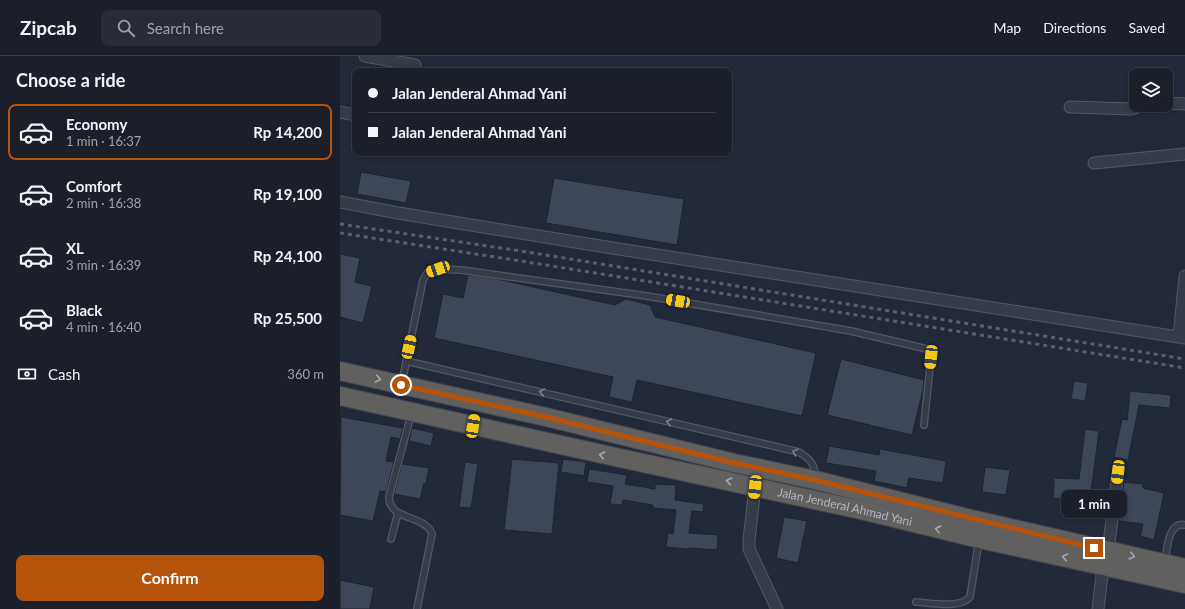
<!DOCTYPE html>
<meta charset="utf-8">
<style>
:root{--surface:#1a1f2a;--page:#272c36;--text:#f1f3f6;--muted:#9fa2a8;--line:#383d47;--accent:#b45309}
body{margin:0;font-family:Lato,sans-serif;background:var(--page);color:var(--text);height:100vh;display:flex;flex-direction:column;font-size:15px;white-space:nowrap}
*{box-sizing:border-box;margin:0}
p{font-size:13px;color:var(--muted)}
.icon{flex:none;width:22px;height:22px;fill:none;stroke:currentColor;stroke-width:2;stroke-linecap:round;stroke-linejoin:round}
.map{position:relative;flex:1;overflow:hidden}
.side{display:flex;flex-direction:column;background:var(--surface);width:340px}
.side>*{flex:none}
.guide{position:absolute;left:12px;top:12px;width:380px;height:88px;border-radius:8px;box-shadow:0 2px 6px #0003,0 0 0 1px var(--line);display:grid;align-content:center;height:88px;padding:0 16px;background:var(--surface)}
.buttons{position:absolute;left:789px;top:12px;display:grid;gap:8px}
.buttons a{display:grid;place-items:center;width:44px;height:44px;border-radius:8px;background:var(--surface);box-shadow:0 2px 6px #0003,0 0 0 1px var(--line);font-size:20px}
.end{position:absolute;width:18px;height:18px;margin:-9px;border:5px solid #b45309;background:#fff;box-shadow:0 0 0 2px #fff}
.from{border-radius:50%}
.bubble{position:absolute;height:28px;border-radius:8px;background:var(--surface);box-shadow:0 2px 6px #0003,0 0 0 1px var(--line);font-size:13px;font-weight:700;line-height:28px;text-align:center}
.car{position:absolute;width:12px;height:24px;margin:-12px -6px;border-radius:5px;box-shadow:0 0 3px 1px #0007;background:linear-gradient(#f5c518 24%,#345 0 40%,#f5c518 0 76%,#345 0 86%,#f5c518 0)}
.guide b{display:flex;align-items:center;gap:14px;height:38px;font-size:15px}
.guide b+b{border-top:1px solid var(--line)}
.guide i{width:10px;height:10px;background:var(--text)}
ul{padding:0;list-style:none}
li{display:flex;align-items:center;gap:12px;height:56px;margin:0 8px 6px;padding:0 8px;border:2px solid transparent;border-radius:8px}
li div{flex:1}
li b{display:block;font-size:15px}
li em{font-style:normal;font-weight:700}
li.selected{border-color:var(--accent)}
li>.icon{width:36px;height:36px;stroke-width:1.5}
h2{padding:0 16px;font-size:18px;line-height:48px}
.pay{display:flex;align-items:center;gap:10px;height:44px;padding:0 16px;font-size:15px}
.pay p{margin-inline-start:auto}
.cta{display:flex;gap:8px;margin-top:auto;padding:8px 16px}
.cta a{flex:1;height:46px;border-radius:8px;background:var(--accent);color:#fff;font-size:16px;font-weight:700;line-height:46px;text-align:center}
header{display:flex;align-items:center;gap:24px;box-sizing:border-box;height:56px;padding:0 20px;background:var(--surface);border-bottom:1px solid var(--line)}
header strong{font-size:19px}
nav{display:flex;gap:22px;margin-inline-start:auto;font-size:14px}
.search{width:280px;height:36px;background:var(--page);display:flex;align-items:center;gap:10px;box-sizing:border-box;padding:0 14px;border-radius:8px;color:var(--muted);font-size:15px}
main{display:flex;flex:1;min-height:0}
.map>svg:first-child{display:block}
</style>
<header>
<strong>Zipcab</strong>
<div class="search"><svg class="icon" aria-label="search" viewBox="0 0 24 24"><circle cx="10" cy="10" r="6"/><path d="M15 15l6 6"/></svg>Search here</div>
<nav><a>Map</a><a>Directions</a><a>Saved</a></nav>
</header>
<main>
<section class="side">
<h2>Choose a ride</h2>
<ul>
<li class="selected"><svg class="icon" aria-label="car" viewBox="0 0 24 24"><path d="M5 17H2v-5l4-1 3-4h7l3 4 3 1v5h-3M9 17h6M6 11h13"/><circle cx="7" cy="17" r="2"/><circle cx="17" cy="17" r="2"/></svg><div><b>Economy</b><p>1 min · 16:37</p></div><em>Rp 14,200</em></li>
<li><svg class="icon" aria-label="car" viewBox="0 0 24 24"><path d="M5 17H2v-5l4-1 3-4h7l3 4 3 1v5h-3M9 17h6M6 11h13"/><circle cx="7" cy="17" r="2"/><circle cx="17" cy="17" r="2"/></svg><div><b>Comfort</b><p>2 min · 16:38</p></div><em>Rp 19,100</em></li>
<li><svg class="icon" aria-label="car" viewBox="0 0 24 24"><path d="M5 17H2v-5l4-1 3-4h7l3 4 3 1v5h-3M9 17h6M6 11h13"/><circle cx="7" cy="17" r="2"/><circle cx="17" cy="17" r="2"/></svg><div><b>XL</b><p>3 min · 16:39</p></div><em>Rp 24,100</em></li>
<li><svg class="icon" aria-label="car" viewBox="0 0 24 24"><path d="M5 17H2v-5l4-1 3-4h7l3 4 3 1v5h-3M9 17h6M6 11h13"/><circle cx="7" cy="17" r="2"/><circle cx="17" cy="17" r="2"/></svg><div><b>Black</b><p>4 min · 16:40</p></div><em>Rp 25,500</em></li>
</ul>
<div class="pay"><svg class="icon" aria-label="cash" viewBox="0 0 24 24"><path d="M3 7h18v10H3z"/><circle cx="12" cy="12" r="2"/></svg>Cash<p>360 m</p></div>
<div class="cta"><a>Confirm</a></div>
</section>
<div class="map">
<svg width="845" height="553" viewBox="0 0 845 553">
<rect width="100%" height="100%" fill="#222938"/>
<path fill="#3e4758" stroke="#1d232f" d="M21 116 71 125 66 147 17 138Z
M214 122 344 143 337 189 206 167Z
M0 198 20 202 15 226 32 230 23 267 0 261Z
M128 219 157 223 275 249 286 243 310 249 315 261 476 297 462 360 297 324 292 346 269 341 273 321 94 282 103 238 123 242Z
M501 303 584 324 583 334 572 379 487 359Z
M734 325 748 327 745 345 731 343Z
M790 335 831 339 830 352 799 349 788 404 774 401 782 363 787 364Z
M1 361 63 372 60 383 51 381 46 405 54 406 46 436 40 435 33 465 0 459Z
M72 372 94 377 91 390 69 385Z
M745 373 759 375 750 444 713 442 714 422 739 423Z
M489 390 539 399 540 393 606 405 603 427 569 422 567 432 534 425 536 415 486 407Z
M172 403 219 407 212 478 164 474Z
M223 403 246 406 244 420 221 416Z
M125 406 138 408 131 452 119 451Z
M62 408 89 412 86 428 84 427 80 443 54 438Z
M645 411 670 414 666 439 642 436Z
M249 413 287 419 285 428 315 433V428L336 429 335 444 364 448 363 456 352 455 349 477 378 479 377 494 349 492 348 493 326 491 328 477 333 478 336 454 313 452V449L283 444 282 449 270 448 273 430 247 426Z
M770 425 765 461H763Z
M784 426 803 428V432L824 437 814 484 800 480 803 468 779 465Z
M444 461 467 465 458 507 436 502Z
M0 524 34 531 30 553H0Z"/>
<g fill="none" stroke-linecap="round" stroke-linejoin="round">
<defs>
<path id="service" d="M66 305 459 396C470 403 476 409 475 422
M62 326 83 224 88 216 98 213 121 214 307 240 511 275 587 293 591 301 584 369
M71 359 49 441C49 465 85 458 92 478L77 553
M51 483 58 457
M825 505C827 494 828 465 845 469
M576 546C591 547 620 553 630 541L639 484"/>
<path id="minor" d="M25 0 75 9
M826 47 845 48
M730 51 791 53 805 49
M0 56 15 59
M754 107 845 98
M0 146 58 157 266 191 845 282
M839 281 845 220
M415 431 409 484V493L437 553
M768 495 778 416
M758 553 763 510"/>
<g id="trunk">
<path d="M0 315 206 361 394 407 475 424 631 463 845 512"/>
<path id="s1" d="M0 340 280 402 521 454 640 483 845 528"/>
</g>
</defs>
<use href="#service" stroke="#535966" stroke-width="8"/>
<use href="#minor" stroke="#535966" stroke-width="13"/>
<use href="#trunk" stroke="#404653" stroke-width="20"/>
<use href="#service" stroke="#363b48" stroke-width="5.5"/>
<use href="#minor" stroke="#363b48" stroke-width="11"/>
<use href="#trunk" stroke="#61605e" stroke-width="18"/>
<path stroke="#585f6f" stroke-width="3" stroke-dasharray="4 4" stroke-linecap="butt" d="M0 168 181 195 845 303
M0 177 181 205 845 312"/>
</g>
<defs><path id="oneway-chevron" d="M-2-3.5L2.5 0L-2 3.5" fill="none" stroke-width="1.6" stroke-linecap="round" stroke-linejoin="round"/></defs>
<g stroke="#a4a9b6">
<use href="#oneway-chevron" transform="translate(38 323) rotate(13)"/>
<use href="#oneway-chevron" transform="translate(262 399) rotate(-167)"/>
<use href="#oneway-chevron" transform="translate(389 425) rotate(-168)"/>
<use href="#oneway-chevron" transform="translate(598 473) rotate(-166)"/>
<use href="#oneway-chevron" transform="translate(792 500) rotate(13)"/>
<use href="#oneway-chevron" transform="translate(725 501) rotate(-168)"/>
</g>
<g stroke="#797f8d">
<use href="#oneway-chevron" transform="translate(202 336) rotate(-167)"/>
<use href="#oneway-chevron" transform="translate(329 366) rotate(-167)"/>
<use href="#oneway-chevron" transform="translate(455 396) rotate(-161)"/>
</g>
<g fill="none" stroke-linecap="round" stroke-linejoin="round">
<path stroke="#b45309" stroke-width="5" d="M61 329 206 361 394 407 475 424 754 492"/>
</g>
<g text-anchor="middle" stroke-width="3" stroke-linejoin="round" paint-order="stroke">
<g font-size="12" fill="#b0b6c5" stroke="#1b212d">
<text dy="4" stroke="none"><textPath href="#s1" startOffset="517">Jalan Jenderal Ahmad Yani</textPath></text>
</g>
</g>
</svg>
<div class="buttons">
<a><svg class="icon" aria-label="layers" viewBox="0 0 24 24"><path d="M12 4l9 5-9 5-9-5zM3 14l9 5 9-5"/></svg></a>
</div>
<i class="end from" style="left:61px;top:329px"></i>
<i class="end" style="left:754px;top:492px"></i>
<div class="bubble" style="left:721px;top:434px;width:66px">1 min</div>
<i class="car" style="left:98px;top:213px;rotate:251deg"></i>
<i class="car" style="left:338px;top:245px;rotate:280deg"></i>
<i class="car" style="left:69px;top:291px;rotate:12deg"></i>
<i class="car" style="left:591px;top:301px;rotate:186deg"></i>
<i class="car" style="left:133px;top:370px;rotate:9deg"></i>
<i class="car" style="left:778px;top:416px;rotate:187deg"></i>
<i class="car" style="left:415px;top:431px;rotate:187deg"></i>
<div class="guide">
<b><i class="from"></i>Jalan Jenderal Ahmad Yani</b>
<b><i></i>Jalan Jenderal Ahmad Yani</b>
</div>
</div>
</main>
